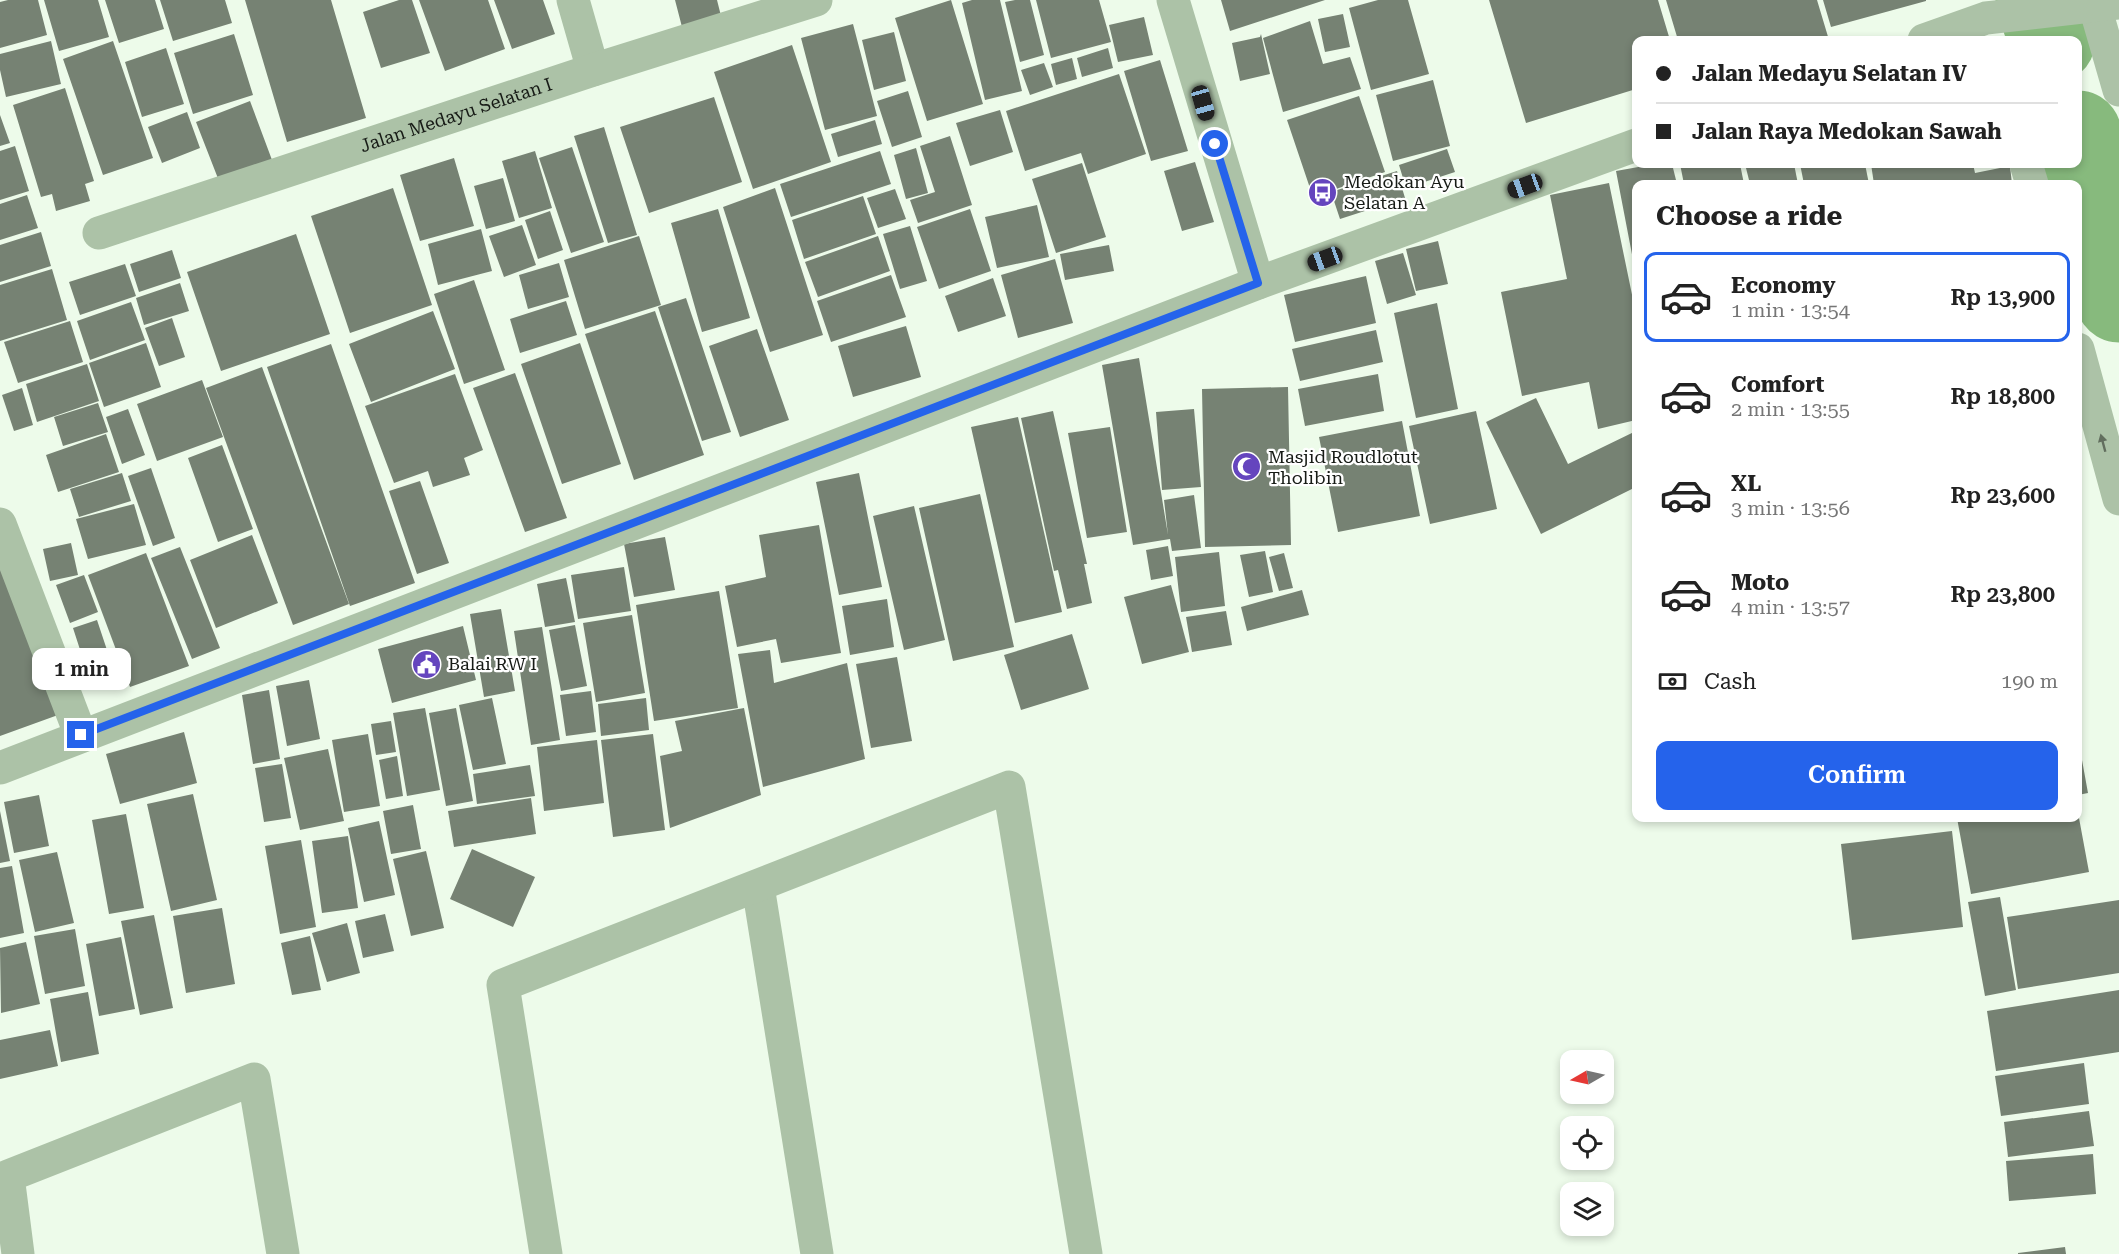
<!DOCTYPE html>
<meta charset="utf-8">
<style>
:root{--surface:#fff;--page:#f2f2f2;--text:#222;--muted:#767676;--line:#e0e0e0;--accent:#2563eb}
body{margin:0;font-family:"Roboto Serif",serif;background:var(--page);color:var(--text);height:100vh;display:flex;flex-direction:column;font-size:22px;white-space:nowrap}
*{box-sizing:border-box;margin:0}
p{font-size:20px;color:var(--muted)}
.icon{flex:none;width:33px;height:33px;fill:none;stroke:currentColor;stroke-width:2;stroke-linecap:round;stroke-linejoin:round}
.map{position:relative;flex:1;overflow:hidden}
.sheet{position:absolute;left:1632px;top:180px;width:450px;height:642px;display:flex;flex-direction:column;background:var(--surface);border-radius:12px;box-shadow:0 3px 9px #0003}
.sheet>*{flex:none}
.hud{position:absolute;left:1632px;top:36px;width:450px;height:132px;border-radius:12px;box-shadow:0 3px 9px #0003;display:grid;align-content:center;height:132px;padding:0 24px;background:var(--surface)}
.needle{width:39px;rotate:261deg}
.fabs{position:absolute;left:1560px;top:1050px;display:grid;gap:12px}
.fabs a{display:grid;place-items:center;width:54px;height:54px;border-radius:12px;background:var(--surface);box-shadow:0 3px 9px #0003;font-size:30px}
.end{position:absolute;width:27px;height:27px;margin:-14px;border:8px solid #2563eb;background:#fff;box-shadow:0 0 0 3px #fff}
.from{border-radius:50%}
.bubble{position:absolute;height:42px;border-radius:12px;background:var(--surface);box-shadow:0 3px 9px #0003;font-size:20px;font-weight:600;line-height:42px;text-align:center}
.car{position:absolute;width:18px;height:36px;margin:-18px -9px;border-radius:8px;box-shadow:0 0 4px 2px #0007;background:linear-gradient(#222 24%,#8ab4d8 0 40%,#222 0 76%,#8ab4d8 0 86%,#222 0)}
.hud b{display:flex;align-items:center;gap:21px;height:57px;font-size:22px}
.hud b+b{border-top:2px solid var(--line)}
.hud i{width:15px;height:15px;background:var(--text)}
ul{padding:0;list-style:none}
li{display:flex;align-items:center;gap:18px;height:90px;margin:0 12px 9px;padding:0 12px;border:3px solid transparent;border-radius:12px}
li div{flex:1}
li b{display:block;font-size:22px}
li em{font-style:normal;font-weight:600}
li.selected{border-color:var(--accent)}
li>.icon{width:54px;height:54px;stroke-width:1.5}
h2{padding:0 24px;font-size:27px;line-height:72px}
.pay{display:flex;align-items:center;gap:15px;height:66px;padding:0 24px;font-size:22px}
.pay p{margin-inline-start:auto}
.primary-button{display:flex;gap:12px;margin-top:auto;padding:12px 24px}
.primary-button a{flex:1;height:69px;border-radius:12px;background:var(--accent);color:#fff;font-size:24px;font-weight:600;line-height:69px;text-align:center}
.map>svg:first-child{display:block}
</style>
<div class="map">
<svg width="2119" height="1254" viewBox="0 0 2119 1254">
<rect width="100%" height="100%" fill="#edfbea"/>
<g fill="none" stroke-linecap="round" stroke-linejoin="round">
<path stroke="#87ba7d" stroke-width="87" d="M2039 0 2052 40
M2078 134 2119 299"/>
</g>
<path fill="#768273" d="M8 0H38L47 35 0 48V2Z
M44 0H98L109 37 59 51Z
M105 0H155L164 29 119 43Z
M160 0H225L232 23 173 41Z
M245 0H331L366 118 287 142Z
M399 0H412L430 53 381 68 363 12Z
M419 0H488L505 49 445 71Z
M494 0H543L555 34 512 49Z
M675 0H717L721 16 682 27Z
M951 0 983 104 927 121 895 18Z
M972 0H1000L1022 91 985 100 962 3Z
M1015 0H1030L1044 55 1020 62 1005 2Z
M1036 0H1099L1111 42 1051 58Z
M1221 0H1325L1230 31Z
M1378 0H1408L1429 74 1371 90 1349 8Z
M1489 0H1658L1670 40H1636V89L1526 123Z
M1666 0H1817L1829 40H1678Z
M1823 0H1926V1L1831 27Z
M1343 14 1350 47 1325 52 1318 19Z
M1144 17 1153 55 1118 62 1109 25Z
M1310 21 1323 64 1350 57 1361 89 1283 112 1263 38Z
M853 24 877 116 825 130 801 38Z
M894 32 906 81 874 90 862 40Z
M234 34 253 95 193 114 174 53Z
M1261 34 1270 74 1240 81 1232 43 1260 37Z
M51 41 61 84 6 97 0 70V54Z
M113 41 153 158 103 175 63 59Z
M792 45 831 162 753 189 714 72Z
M166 48 184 104 142 117 125 62Z
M1108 48 1113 68 1082 77 1077 58Z
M1072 58 1077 79 1056 85 1051 64Z
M1160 60 1188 151 1151 161 1124 71Z
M1044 63 1053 87 1030 95 1021 70Z
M1119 74 1146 154 1088 174 1081 153 1025 171 1006 111Z
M1433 80 1450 146 1393 161 1376 95Z
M65 88 94 181 85 184 90 201 56 211 52 194 41 197 13 105Z
M908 91 922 137 892 147 877 101Z
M1359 96 1385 172 1313 197 1287 120Z
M714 97 742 182 649 213 620 127Z
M250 101 272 160 219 181 196 122Z
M1000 110 1013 152 970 166 956 123Z
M187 112 200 148 162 163 148 127Z
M0 115 10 143 0 146Z
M875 120 882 144 838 157 831 134Z
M604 127 637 235 608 243 574 136Z
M950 136 972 205 918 223 910 200 935 192 920 146Z
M15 146 29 191 0 200V151Z
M572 147 604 242 571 253 539 158Z
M916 148 928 193 906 199 894 155Z
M1447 149 1455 172 1406 188 1399 165Z
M535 151 552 208 519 218 502 161Z
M880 151 891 184 791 217 780 184Z
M454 158 474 226 420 241 400 175Z
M1195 162 1214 222 1182 231 1164 171Z
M1082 163 1106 237 1056 253 1032 179Z
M1655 164H1672L1677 184H1636L1635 270 1616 171Z
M1680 164H1740L1744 184H1684Z
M1745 164H1794L1798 184H1750Z
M1800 164H1865L1869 184H1804Z
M1871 164H1973L1975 173 2010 166 2012 184H1874Z
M1397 171 1405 198 1340 219 1331 192Z
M503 178 515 221 486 229 474 186Z
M1609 183 1636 314V420L1598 429 1589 382 1522 396 1501 292 1567 279 1550 195Z
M393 188 432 305 350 333 311 216Z
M775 188 823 335 770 352 723 207Z
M895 189 906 219 878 228 867 198Z
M27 195 38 228 0 240V204Z
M863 196 876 234 804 259 792 220Z
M1037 205 1049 257 997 268 985 217Z
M718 209 750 318 702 332 671 223Z
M970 209 991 271 939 289 917 227Z
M550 211 563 250 538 259 525 220Z
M522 225 536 265 504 277 489 236Z
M910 226 927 281 900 289 883 234Z
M481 229 492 271 438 285 428 244Z
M41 232 51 266 0 282V245Z
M296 234 330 334 221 371 187 272Z
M639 236 661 305 585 329 564 260Z
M878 236 890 271 818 297 805 262Z
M1438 241 1448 284 1416 291 1406 249Z
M1109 245 1114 271 1065 280 1060 254Z
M172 250 181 278 139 292 130 264Z
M1403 253 1416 295 1387 304 1375 261Z
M1055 259 1073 323 1018 338 1001 275Z
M559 263 569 297 528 309 519 275Z
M125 264 136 296 80 315 69 282Z
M52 269 67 320 0 341V285Z
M891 275 906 317 831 342 817 301Z
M1366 276 1376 323 1295 342 1284 295Z
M993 278 1006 316 958 332 945 296Z
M474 280 505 370 464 384 434 294Z
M180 283 189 311 144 325 136 298Z
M686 298 731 432 702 441 658 307Z
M566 301 577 335 520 353 510 319Z
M131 302 145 340 90 360 77 321Z
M1437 303 1458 409 1416 418 1394 313Z
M433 311 455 369 371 402 349 344Z
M655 311 704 455 634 480 585 334Z
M172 318 185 357 159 366 145 328Z
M70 321 83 362 18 383 4 342Z
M906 326 921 377 853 397 838 346Z
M757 329 789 420 740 437 709 346Z
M1376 330 1383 362 1300 381 1292 349Z
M146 343 161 387 104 407 89 363Z
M580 343 621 464 562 484 521 364Z
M331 344 415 583 350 606 267 367Z
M1139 358 1168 535 1164 500 1194 495 1201 548 1172 551 1170 539 1133 545 1102 365Z
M87 364 99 401 37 422 26 384Z
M262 367 349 604 293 625 206 388Z
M515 373 567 518 525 532 473 388Z
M455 374 483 450 464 458 470 475 433 487 428 471 394 483 365 406Z
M1378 374 1384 411 1305 426 1298 389Z
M202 380 223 437 157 461 137 404Z
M1288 387 1291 545 1205 547 1202 389Z
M22 388 33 425 14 431 2 395Z
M1536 398 1568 464 1636 431V487L1541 534 1486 422Z
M98 403 108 432 63 446 54 417Z
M128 409 145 455 122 464 106 417Z
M1194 409 1201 487 1162 490 1156 412Z
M1053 411 1087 564H1084L1092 603 1067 609 1058 570 1054 571 1021 418Z
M1476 411 1497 509 1430 524 1409 426Z
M1018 417 1062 612 1015 623 971 427Z
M1402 421 1420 516 1338 532 1319 437Z
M1110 427 1127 532 1087 538 1068 433Z
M106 434 119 472 58 492 46 455Z
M222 445 253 529 218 542 188 458Z
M151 468 175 538 153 546 128 476Z
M122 473 131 501 79 517 70 489Z
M859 473 882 587 839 595 816 482Z
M420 481 449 563 417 574 389 491Z
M980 494 1014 647 953 661 919 508Z
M134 504 146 545 88 559 76 519Z
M914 506 945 640 904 650 873 516Z
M819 525 841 653 781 663 776 639 737 647 725 586 766 577 759 535Z
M252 535 278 603 216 628 190 560Z
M665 537 675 590 634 597 624 544Z
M71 543 78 575 50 581 43 549Z
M1168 546 1173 576 1151 580 1146 550Z
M180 547 220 648 192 659 151 558Z
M1265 551 1273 592 1249 597 1240 555Z
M1219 552 1225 606 1181 612 1175 557Z
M0 553 58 715 0 736Z
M146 553 189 666 130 687 88 575Z
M1284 553 1293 588 1279 591 1269 557Z
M624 567 631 611 578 619 571 575Z
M84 575 98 612 70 623 56 585Z
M566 578 575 622 545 627 537 584Z
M1171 585 1189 652 1142 664 1124 597Z
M1302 590 1309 615 1247 631 1241 607Z
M719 591 738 708 654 721 636 605Z
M887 599 894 647 850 655 842 606Z
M501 609 515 691 484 697 470 614Z
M1226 611 1232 645 1192 652 1186 617Z
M632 615 645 693 596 702 583 623Z
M97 620 109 656 85 665 73 628Z
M575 625 587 686 561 691 549 630Z
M463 626 476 680 392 703 378 649Z
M542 627 560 740 531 745 514 631Z
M1072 634 1089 689 1021 710 1004 655Z
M770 650 774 683 847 663 865 759 763 787 738 654Z
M897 657 912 741 871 748 856 664Z
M309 680 320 739 287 746 276 686Z
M269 690 280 759 253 764 242 695Z
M591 691 596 732 566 736 560 695Z
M492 698 506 764 473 770 459 705Z
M646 698 649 730 601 736 598 704Z
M425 708 440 790 407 796 393 713Z
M456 708 473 801 446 806 429 713Z
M744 708 761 795 670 828 660 756 682 751 675 721Z
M391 721 396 752 376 755 371 724Z
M184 732 197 783 120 804 106 754Z
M368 734 380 806 344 812 332 740Z
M653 734 665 830 613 837 601 740Z
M2078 738 2088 793 2078 795Z
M597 740 604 803 544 811 537 747Z
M328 749 344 821 300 830 284 758Z
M397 756 403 796 386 799 379 760Z
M282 764 291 818 264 822 255 768Z
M530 765 535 796 477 804 473 774Z
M193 794 217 900 171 911 147 804Z
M39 795 49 846 14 853 4 802Z
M531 798 536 834 454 847 448 811Z
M413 805 421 849 391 854 383 811Z
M0 811 10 861 0 863Z
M126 814 144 908 109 914 92 820Z
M1957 818H2079L2089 872 1971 894Z
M379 821 395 895 364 902 348 828Z
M1952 831 1963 927 1852 940 1841 844Z
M348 836 358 908 322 913 312 841Z
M301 840 316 927 280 934 265 846Z
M472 849 535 877 513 927 450 899Z
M426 851 444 928 411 936 393 859Z
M57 852 74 923 35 932 19 860Z
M12 866 24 933 0 938V868Z
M2000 897 2016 990 1985 996 1968 902Z
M2119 900V973L2018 989 2007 917Z
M222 908 235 984 186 993 173 916Z
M385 914 394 951 363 958 355 921Z
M154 915 173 1008 140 1015 121 921Z
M347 923 360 973 327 982 312 933Z
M75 929 85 986 45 994 34 936Z
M310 936 321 990 292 995 281 943Z
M121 937 135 1009 99 1016 86 944Z
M26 942 40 1004 1 1013 0 948Z
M2119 990V1052L1996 1071 1987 1011Z
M88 992 99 1054 61 1062 50 999Z
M50 1030 58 1066 0 1079V1040Z
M2084 1063 2089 1104 2001 1116 1995 1076Z
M2089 1111 2094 1146 2008 1157 2004 1122Z
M2093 1154 2096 1194 2009 1201 2006 1161Z
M2065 1247 2066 1254H2018V1253Z"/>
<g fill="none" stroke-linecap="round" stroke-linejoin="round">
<g stroke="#acc2a7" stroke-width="33">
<path d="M573 0 593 70"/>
<path d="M1173 0 1258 283"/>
<path d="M2093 0 2119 90"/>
<path d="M1924 40 1986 18 2119 3"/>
<path d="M2026 164 2032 184"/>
<path id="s1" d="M99 233 593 70 816 0"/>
<path d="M2078 349 2119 499"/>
<path d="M0 524 81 736"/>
<path d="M0 768 1258 283 1636 145"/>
<path d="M758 886 817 1254"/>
<path d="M18 1254 8 1176 254 1079 283 1254"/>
<path d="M546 1254 503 985 1009 787 1086 1254"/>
</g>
</g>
<defs><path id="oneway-solid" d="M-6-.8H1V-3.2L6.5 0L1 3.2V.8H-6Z" transform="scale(1.5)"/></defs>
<use fill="#626e5e" href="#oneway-solid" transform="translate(2103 443) rotate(-105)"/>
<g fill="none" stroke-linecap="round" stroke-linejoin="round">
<path stroke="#2563eb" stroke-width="8" d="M81 735 1258 283 1215 144"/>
</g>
<defs>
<symbol id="bus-disc" viewBox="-11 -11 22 22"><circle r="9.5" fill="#6545be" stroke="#fff"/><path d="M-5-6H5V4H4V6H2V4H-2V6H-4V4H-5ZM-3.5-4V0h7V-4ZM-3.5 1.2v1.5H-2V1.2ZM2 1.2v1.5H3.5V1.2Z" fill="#fff"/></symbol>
<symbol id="mosque-disc" viewBox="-11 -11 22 22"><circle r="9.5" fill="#6545be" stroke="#fff"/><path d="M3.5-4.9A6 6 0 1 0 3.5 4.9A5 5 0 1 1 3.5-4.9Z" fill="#fff"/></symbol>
<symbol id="civic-disc" viewBox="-11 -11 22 22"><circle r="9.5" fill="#6545be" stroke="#fff"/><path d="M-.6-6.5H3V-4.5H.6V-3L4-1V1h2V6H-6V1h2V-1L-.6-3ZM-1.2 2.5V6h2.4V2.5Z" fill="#fff"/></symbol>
</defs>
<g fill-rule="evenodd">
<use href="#bus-disc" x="1306" y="176" width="33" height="33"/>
<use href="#mosque-disc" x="1230" y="450" width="33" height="33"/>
<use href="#civic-disc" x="410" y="648" width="33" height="33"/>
</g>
<g text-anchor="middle" stroke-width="4.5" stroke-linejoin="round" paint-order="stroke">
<g font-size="18" fill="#171b16" stroke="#fff">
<text dy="6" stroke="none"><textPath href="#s1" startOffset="376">Jalan Medayu Selatan I</textPath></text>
</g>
<g font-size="18" fill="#171b16" stroke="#fff" text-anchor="start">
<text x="1344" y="188">Medokan Ayu<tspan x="1344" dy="21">Selatan A</tspan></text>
<text x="1268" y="463">Masjid Roudlotut<tspan x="1268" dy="21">Tholibin</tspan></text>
<text x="448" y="670">Balai RW I</text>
</g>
</g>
</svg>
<div class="fabs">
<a><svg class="needle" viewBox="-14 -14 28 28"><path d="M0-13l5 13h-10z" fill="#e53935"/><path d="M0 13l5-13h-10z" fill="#767676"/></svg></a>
<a><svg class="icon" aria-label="locate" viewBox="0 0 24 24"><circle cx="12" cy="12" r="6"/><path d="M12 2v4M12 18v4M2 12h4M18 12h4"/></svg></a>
<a><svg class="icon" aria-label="layers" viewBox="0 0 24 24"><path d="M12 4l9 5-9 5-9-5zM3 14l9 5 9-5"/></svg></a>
</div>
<i class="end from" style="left:1215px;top:144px"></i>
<i class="end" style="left:81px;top:735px"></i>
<div class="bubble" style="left:32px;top:648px;width:99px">1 min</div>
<i class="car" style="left:1203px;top:103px;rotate:164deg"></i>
<i class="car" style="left:1525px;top:186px;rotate:250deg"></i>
<i class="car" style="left:1325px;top:259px;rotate:250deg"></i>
<div class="hud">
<b><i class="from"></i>Jalan Medayu Selatan IV</b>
<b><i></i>Jalan Raya Medokan Sawah</b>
</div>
<section class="sheet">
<h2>Choose a ride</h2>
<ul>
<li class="selected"><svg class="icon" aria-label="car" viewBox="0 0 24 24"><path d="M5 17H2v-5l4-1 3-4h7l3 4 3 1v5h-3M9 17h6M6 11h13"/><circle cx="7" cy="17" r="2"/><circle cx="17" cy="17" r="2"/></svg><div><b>Economy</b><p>1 min · 13:54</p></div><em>Rp 13,900</em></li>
<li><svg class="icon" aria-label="car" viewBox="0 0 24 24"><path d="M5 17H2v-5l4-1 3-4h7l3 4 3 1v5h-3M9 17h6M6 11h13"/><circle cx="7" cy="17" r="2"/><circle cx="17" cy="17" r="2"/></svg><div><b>Comfort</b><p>2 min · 13:55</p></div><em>Rp 18,800</em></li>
<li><svg class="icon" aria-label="car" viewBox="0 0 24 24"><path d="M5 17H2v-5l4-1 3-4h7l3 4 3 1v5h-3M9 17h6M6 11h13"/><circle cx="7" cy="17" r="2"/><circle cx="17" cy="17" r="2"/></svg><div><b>XL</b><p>3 min · 13:56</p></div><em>Rp 23,600</em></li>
<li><svg class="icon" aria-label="car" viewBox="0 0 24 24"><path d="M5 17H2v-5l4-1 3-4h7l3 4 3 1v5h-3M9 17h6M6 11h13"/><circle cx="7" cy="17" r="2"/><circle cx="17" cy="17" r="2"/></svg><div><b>Moto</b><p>4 min · 13:57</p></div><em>Rp 23,800</em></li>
</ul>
<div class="pay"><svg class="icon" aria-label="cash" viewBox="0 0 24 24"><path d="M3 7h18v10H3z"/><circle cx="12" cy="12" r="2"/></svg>Cash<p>190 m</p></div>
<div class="primary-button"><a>Confirm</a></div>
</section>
</div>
